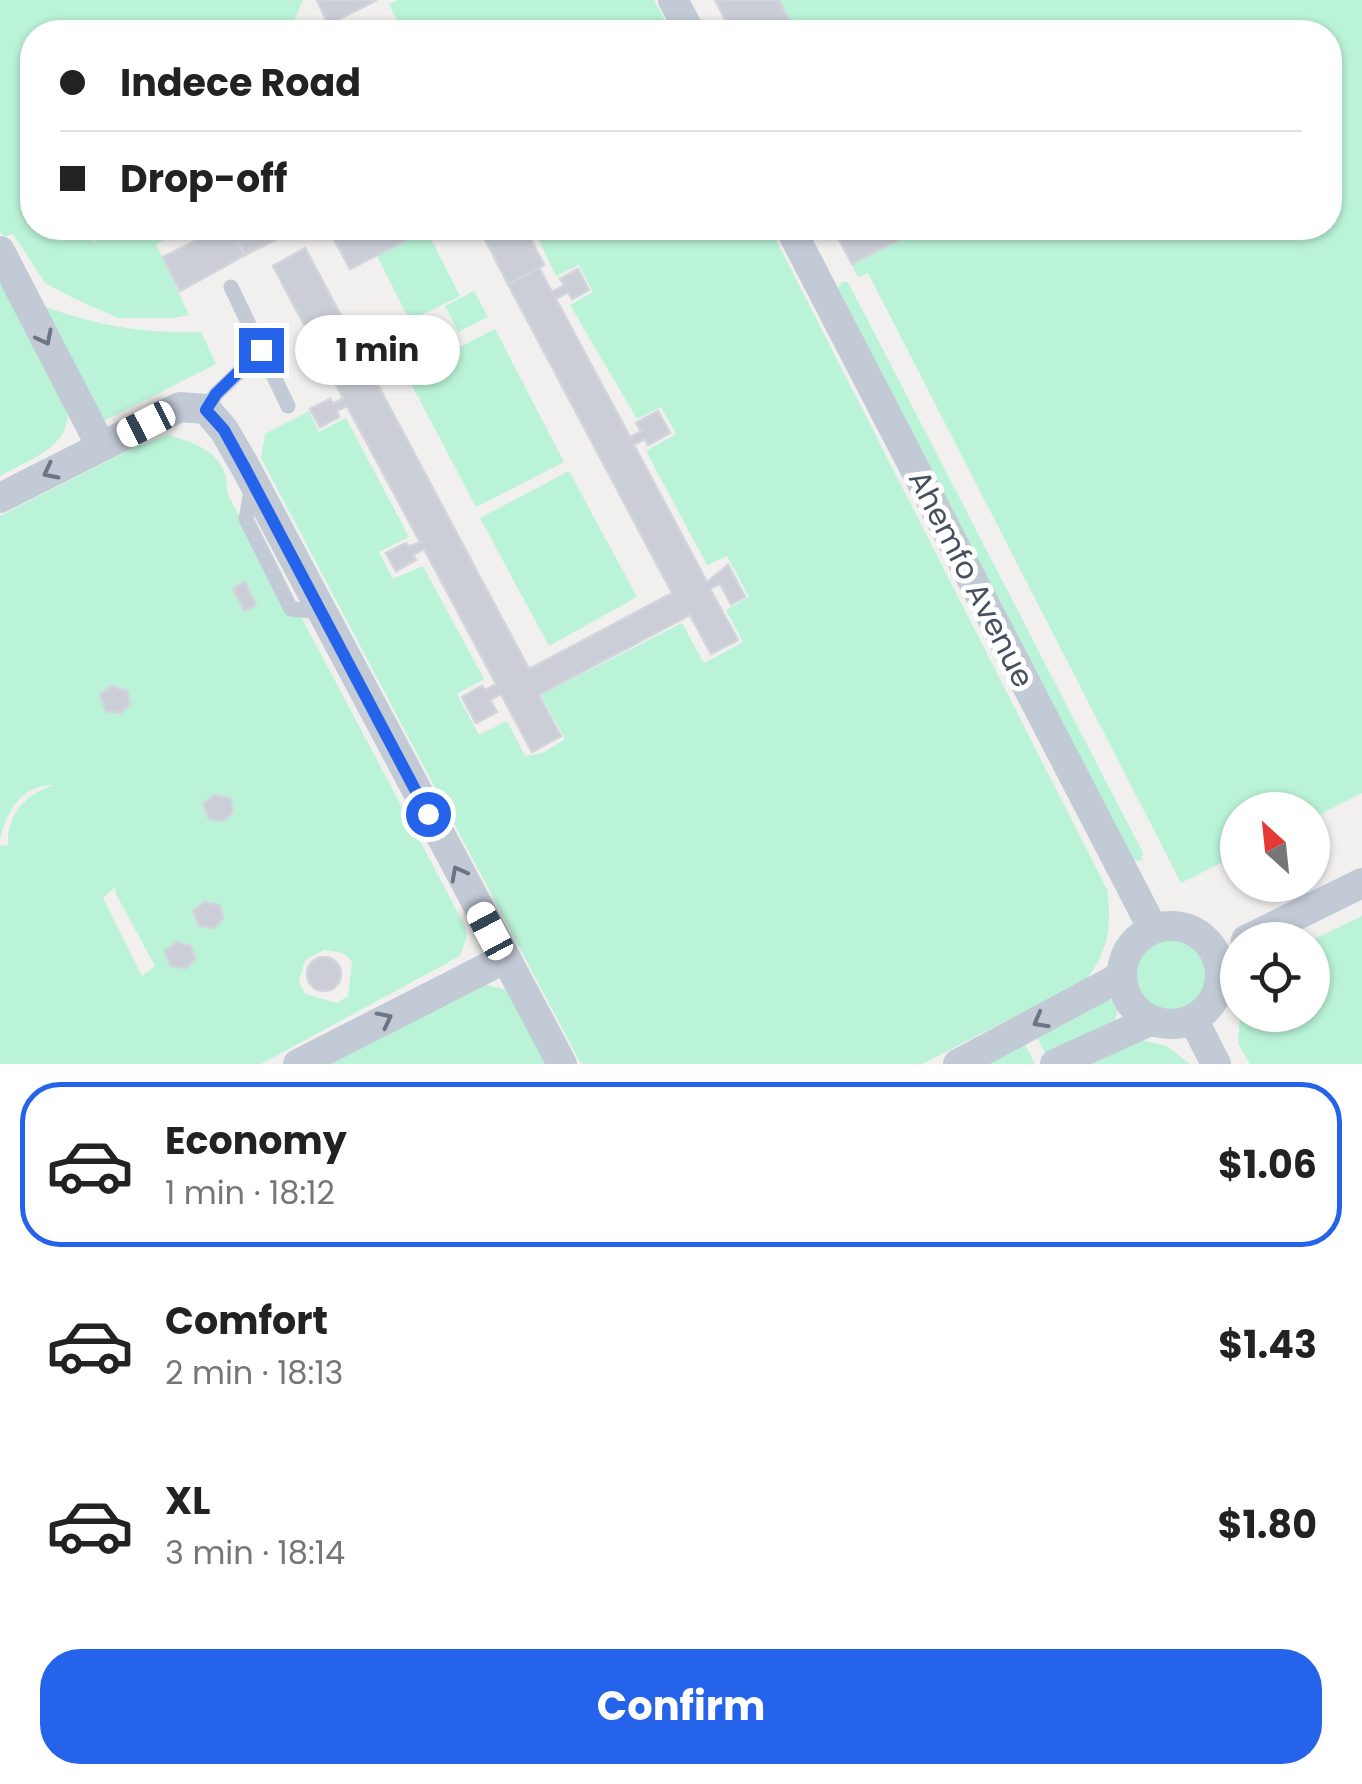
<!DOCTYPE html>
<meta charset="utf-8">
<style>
:root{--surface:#fff;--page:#f6f6f6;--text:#222;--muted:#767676;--line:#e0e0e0;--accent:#2563eb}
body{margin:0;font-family:Poppins,sans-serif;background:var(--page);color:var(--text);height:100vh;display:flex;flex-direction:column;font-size:38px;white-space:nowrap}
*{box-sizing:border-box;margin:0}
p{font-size:32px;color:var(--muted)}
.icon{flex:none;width:55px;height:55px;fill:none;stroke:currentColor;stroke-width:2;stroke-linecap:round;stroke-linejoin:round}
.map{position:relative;height:1064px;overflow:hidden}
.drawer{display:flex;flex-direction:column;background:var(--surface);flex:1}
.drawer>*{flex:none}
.top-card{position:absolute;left:20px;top:20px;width:1322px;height:220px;border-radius:40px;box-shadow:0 2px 8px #0004;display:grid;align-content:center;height:220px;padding:0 40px;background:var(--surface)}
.needle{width:65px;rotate:333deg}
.tools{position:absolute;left:1220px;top:792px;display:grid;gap:20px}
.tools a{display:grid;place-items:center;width:110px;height:110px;border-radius:50%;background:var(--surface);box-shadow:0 2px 8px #0004;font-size:50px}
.end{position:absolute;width:45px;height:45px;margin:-22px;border:12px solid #2563eb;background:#fff;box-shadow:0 0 0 5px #fff}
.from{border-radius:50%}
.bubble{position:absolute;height:70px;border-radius:35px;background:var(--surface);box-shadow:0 2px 8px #0004;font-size:32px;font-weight:700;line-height:70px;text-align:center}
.car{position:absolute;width:30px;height:60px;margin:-30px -15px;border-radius:12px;box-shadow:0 0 8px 2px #0007;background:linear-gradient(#fff 24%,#345 0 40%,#fff 0 76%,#345 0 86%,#fff 0)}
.top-card b{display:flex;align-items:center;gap:35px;height:95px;font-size:38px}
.top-card b+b{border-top:2px solid var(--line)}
.top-card i{width:25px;height:25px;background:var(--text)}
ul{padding:18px 0 0;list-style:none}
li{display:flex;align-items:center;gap:30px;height:165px;margin:0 20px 15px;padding:0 20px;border:5px solid transparent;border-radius:40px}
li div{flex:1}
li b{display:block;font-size:38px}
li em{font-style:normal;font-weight:700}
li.active{border-color:var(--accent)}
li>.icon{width:90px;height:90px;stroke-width:1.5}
.action{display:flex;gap:20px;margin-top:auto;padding:20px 40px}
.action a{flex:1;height:115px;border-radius:40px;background:var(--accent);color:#fff;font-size:40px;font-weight:700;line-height:115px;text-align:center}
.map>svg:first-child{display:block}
</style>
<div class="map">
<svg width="1362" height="1064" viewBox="0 0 1362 1064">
<rect width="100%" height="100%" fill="#f2f0ef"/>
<path fill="#baf3d8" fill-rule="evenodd" d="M0 0H303L293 23 294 32H32V228H85L93 242 122 228H187L156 244 189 315 174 318H118L73 298 45 283 13 234 4 237 0 231Z
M398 0H654L671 32H402L389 4Z
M714 0H1362V793L1313 818 1312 810H1238L1237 855 1181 883 868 273 858 277 833 230 818 237 813 228H1330V32H731Z
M533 228H770L1107 889C1112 926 1109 949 1087 979L922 1064H581L261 458 265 434 309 411 319 432 346 418 409 537 379 552 393 579 423 566 484 679 457 694 479 735 507 721 525 756 543 753 565 739 541 695 682 623 704 663 743 642 726 610 749 597 727 556 707 565 646 451 676 434 661 407 637 419 570 305 593 292 579 265 556 276Z
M427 231 460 296 410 321 377 256Z
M0 281 67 411C72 447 26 461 0 476Z
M842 282H848L1143 853 1141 861 1131 860 838 288Z
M474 291 488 317 458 332 445 306Z
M40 305C96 325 141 334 201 332L216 364 98 424Z
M369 325 391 367 376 375 354 333Z
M411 325 424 350 400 363 386 338Z
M495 329 564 462 476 507 406 374Z
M168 435C200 444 229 455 227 493L266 566 279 575 465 926 467 936 460 956 261 1064H0V846L8 845C7 814 25 795 53 785 21 785 6 812 0 840V516L137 446ZM115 887 116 894 155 966 142 976 103 898ZM324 950 343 953 352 961 348 996 337 1003 305 994 299 981 305 960Z
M569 471 637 597 549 646 480 518Z
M1362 916V1064H1250L1238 1044 1240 1015H1312V940Z
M1136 974a37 37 0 1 1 74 0a37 37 0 1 1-74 0Z
M482 984 504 989 512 997 548 1064H325Z
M1110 999 1118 1008 1115 1020 1047 1057 1036 1035Z
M1132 1038 1167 1046 1190 1064H1082Z
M1023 1041 1035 1064H978Z"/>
<path fill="#cbced6" stroke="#d3d5dc" stroke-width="2.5" d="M317 0H377L328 25Z
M715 0H779L795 32H732Z
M89 228H117L94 239Z
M221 228H231L245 255 180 291 163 257Z
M231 228H299L245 255Z
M328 228H430L350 269Z
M479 228H525L544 265 508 284Z
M833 228H896L902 238 852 264Z
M305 248 529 669 672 593 508 284 539 268 552 292 564 285 560 279 578 269 589 290 572 299 568 292 556 299 630 437 641 431 636 423 658 411 670 433 648 445 645 439 634 445 707 582 728 565 745 597 731 604 720 584 710 589 738 640 711 654 690 615 539 695 561 736 532 752 501 694 490 700 497 712 476 723 462 697 482 686 485 690 496 684 424 549 413 555 416 560 396 571 386 553 406 543 409 547 420 542 347 406 337 411 339 417 320 427 310 409 330 399 333 404 343 398 273 266Z
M245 582 256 605 244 611 233 588Z
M111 686 127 691 130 704 121 713 106 711 100 695Z
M214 795 230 798 233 812 224 821 209 819 203 804Z
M204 902 220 905 223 919 214 928 199 926 193 911Z
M176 942 191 946 195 959 186 968 170 966 165 951Z
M307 974a17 17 0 1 1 34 0a17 17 0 1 1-34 0Z"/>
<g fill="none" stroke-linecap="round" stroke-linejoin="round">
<path stroke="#c2cad6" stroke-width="15" d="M231 287 288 406
M206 409 216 394 261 351
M252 485 246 519 291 609 322 612"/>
<path stroke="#c2cad6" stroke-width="30" d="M673 0 690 32
M790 228 1153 929
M0 251 101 446
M0 498 180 407 206 409 224 430 247 470 562 1064
M1122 975a49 49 0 1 1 98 0a49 49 0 1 1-98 0Z
M1246 940 1362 883
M1193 1019 1216 1064
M298 1064 504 959
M958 1064 1122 976
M1055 1064 1152 1020"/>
</g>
<defs><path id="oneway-chevron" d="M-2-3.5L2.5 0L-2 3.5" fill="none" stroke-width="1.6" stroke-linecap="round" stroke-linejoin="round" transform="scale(2.5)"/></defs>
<g stroke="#6b7583">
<use href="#oneway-chevron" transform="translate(45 338) rotate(63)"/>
<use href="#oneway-chevron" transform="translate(50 472) rotate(153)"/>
<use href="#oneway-chevron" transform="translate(458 873) rotate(-118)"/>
<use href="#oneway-chevron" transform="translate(385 1019) rotate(-27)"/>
<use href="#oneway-chevron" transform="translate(1040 1021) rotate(151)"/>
</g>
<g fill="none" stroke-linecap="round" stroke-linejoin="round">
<path stroke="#2563eb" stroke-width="12" d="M261 350 216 394 206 410 224 430 246 470 428 814"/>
</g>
<g text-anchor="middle" stroke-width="10" stroke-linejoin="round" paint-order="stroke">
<g font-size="30" fill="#46505f" stroke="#fff">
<text transform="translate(971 579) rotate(63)" y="10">Ahemfo Avenue</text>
</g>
</g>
</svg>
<div class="tools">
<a><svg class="needle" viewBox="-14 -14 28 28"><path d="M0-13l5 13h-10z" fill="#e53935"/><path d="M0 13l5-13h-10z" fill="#767676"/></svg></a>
<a><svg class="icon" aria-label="locate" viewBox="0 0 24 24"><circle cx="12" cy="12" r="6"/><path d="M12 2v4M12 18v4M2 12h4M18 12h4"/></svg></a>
</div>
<i class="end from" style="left:428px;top:814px"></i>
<i class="end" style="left:261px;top:350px"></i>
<div class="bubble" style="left:295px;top:315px;width:165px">1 min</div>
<i class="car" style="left:146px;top:424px;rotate:243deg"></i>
<i class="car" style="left:490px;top:931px;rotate:332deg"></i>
<div class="top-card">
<b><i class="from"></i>Indece Road</b>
<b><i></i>Drop-off</b>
</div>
</div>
<section class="drawer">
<ul>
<li class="active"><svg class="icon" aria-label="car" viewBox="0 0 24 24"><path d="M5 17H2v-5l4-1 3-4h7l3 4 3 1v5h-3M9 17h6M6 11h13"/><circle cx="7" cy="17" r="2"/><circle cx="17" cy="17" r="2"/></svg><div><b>Economy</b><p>1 min · 18:12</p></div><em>$1.06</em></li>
<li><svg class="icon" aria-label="car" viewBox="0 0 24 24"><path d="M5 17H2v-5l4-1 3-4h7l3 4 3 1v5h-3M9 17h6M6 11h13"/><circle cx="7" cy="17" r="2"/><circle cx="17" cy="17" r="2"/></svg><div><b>Comfort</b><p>2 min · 18:13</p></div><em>$1.43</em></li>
<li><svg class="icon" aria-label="car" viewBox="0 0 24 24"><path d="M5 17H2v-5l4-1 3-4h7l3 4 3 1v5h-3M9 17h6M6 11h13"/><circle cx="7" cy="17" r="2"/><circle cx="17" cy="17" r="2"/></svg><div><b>XL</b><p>3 min · 18:14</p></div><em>$1.80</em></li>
</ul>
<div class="action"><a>Confirm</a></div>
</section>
